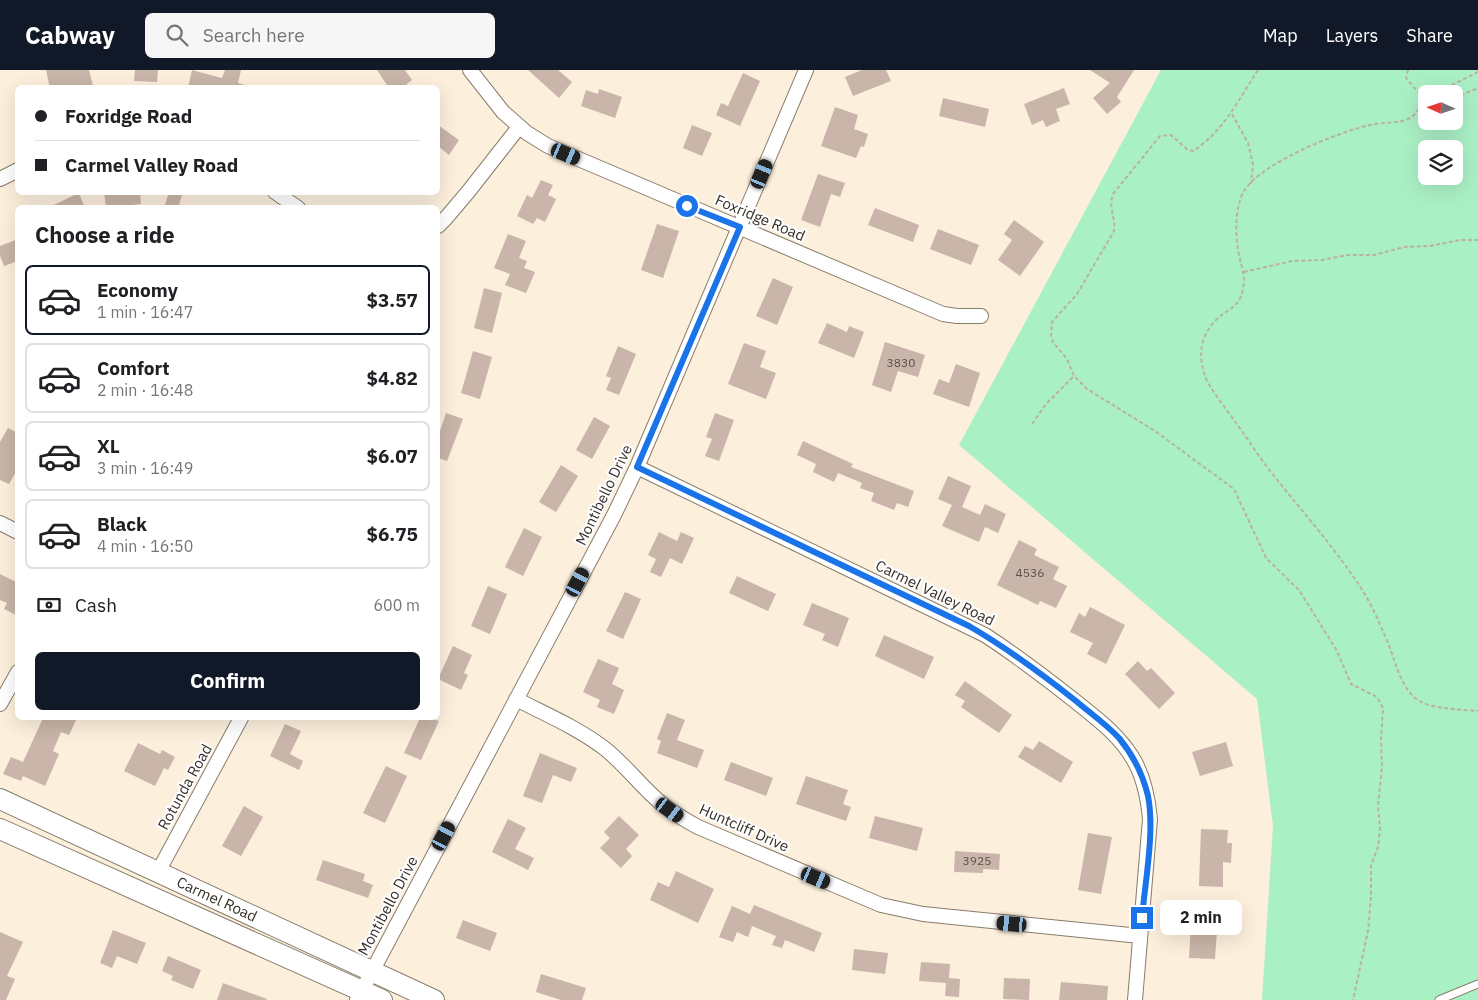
<!DOCTYPE html>
<meta charset="utf-8">
<style>
:root{--surface:#fff;--page:#f6f6f6;--text:#202124;--muted:#757577;--line:#e0e0e0;--accent:#111827}
body{margin:0;font-family:"IBM Plex Sans",sans-serif;background:var(--page);color:var(--text);height:100vh;display:flex;flex-direction:column;font-size:19px;white-space:nowrap}
*{box-sizing:border-box;margin:0}
p{font-size:16px;color:var(--muted)}
.icon{flex:none;width:28px;height:28px;fill:none;stroke:currentColor;stroke-width:2;stroke-linecap:round;stroke-linejoin:round}
.map{position:relative;flex:1;overflow:hidden}
.sheet{position:absolute;left:15px;top:135px;width:425px;height:515px;display:flex;flex-direction:column;background:var(--surface);border-radius:8px;box-shadow:0 5px 20px #0002}
.sheet>*{flex:none}
.hud{position:absolute;left:15px;top:15px;width:425px;height:110px;border-radius:8px;box-shadow:0 5px 20px #0002;display:grid;align-content:center;height:110px;padding:0 20px;background:var(--surface)}
.needle{width:32px;rotate:273deg}
.tools{position:absolute;left:1418px;top:15px;display:grid;gap:10px}
.tools a{display:grid;place-items:center;width:45px;height:45px;border-radius:8px;background:var(--surface);box-shadow:0 5px 20px #0002;font-size:25px}
.end{position:absolute;width:22px;height:22px;margin:-11px;border:6px solid #1a73e8;background:#fff;box-shadow:0 0 0 2px #fff}
.from{border-radius:50%}
.bubble{position:absolute;height:35px;border-radius:8px;background:var(--surface);box-shadow:0 5px 20px #0002;font-size:16px;font-weight:700;line-height:35px;text-align:center}
.car{position:absolute;width:15px;height:30px;margin:-15px -8px;border-radius:6px;box-shadow:0 0 4px 1px #0007;background:linear-gradient(#222 24%,#8ab4d8 0 40%,#222 0 76%,#8ab4d8 0 86%,#222 0)}
.hud b{display:flex;align-items:center;gap:18px;height:48px;font-size:19px}
.hud b+b{border-top:1px solid var(--line)}
.hud i{width:12px;height:12px;background:var(--text)}
ul{padding:0;list-style:none}
li{display:flex;align-items:center;gap:15px;height:70px;margin:0 10px 8px;padding:0 10px;border:2px solid var(--line);border-radius:8px}
li div{flex:1}
li b{display:block;font-size:19px}
li em{font-style:normal;font-weight:700}
li.current{border-color:var(--accent)}
li>.icon{width:45px;height:45px;stroke-width:1.5}
h2{padding:0 20px;font-size:22px;line-height:60px}
.pay{display:flex;align-items:center;gap:12px;height:55px;padding:0 20px;font-size:19px}
.pay p{margin-inline-start:auto}
.action{display:flex;gap:10px;margin-top:auto;padding:10px 20px}
.action a{flex:1;height:58px;border-radius:8px;background:var(--accent);color:#fff;font-size:20px;font-weight:700;line-height:58px;text-align:center}
header{display:flex;align-items:center;gap:30px;box-sizing:border-box;height:70px;padding:0 25px;background:var(--accent);color:#fff}
header strong{font-size:24px}
nav{display:flex;gap:28px;margin-inline-start:auto;font-size:18px}
.search{width:350px;height:45px;background:var(--page);display:flex;align-items:center;gap:12px;box-sizing:border-box;padding:0 18px;border-radius:8px;color:var(--muted);font-size:19px}
.map>svg:first-child{display:block}
</style>
<header>
<strong>Cabway</strong>
<div class="search"><svg class="icon" aria-label="search" viewBox="0 0 24 24"><circle cx="10" cy="10" r="6"/><path d="M15 15l6 6"/></svg>Search here</div>
<nav><a>Map</a><a>Layers</a><a>Share</a></nav>
</header>
<div class="map">
<svg width="1478" height="930" viewBox="0 0 1478 930">
<rect width="100%" height="100%" fill="#fcefdc"/>
<path fill="#aaf0c5" fill-rule="evenodd" d="M1161 0H1478V930H1262L1273 756 1257 629 959 375ZM1426 24H1454V51H1426ZM1426 79H1454V106H1426Z"/>
<path fill="#c9b5a9" d="M46 0H89L93 16 50 18Z
M135 0H158L157 12 134 11Z
M192 0 222 8 225 0H241L238 13 245 15V18H188Z
M377 0H405L412 10 402 18H389Z
M528 0H558L572 12 559 28Z
M862 0H886L891 11 853 26 845 7Z
M1090 0H1134L1117 27 1121 32 1107 44 1093 28 1110 13Z
M743 3 760 11 740 56 716 45 721 33 728 36Z
M1064 18 1070 34 1056 39 1060 51 1046 57 1043 50 1032 55 1024 34Z
M599 19 622 27 615 48 581 36 586 20 598 24Z
M943 28 989 39 985 57 939 46Z
M835 37 858 45 854 59 868 64 864 77 861 76 856 88 821 76Z
M438 55 459 70 449 85 438 76Z
M692 55 712 63 702 86 683 78Z
M818 104 845 113 840 127 831 124 820 157 801 150Z
M541 110 553 115 548 125 556 129 545 152 537 148 533 154 517 146 527 125 532 128Z
M104 122H140L141 134 106 138Z
M169 122H183L178 138H164Z
M79 123 85 138H47Z
M875 138 919 155 913 172 868 155Z
M1014 150 1044 172 1020 206 998 190 1012 170 1004 164Z
M657 154 679 161 663 208 641 200Z
M938 159 979 175 971 195 930 179Z
M508 164 526 171 519 188 527 191 524 198 535 202 526 223 505 215 510 204 494 198Z
M18 169V191L4 196 0 186V176Z
M773 208 793 217 777 255 756 246Z
M484 218 502 223 492 263 474 258Z
M827 253 847 262 849 256 864 262 854 288 818 273Z
M885 272 925 285 918 307 898 301 891 322 872 315Z
M744 273 766 281 760 297 776 303 766 329 728 314Z
M618 276 636 284 619 325 606 320 611 308 606 306Z
M473 281 492 287 480 329 461 323Z
M956 294 980 303 969 337 933 324 939 309 949 313Z
M446 343 463 349 447 391 438 388V367Z
M715 343 734 350 719 391 705 386 712 369 706 367Z
M594 347 610 356 592 389 576 380Z
M8 358 18 363V398L9 414 0 410V372Z
M803 371 853 394 851 397 914 421 908 437 897 433 894 440 871 431 874 423 860 418 862 413 838 403 834 412 813 402 816 394 797 385Z
M561 395 578 406 556 442 539 432Z
M948 406 971 416 962 437 980 445 985 434 1006 444 998 463 985 457 979 472 942 456 952 435 938 429Z
M524 458 542 467 523 506 505 497Z
M659 462 677 471 681 462 694 468 682 494 670 488 661 507 650 502 656 489 648 485Z
M1019 470 1037 479 1034 485 1059 497 1053 509 1067 516 1056 538 1040 531 1038 535 997 515Z
M0 504 18 513V546L4 539 7 533 0 530Z
M737 506 776 524 768 541 729 523Z
M488 516 507 524 490 564 471 556Z
M625 522 641 529 623 569 606 561Z
M812 533 849 548 838 577 822 570 825 564 803 555Z
M1090 537 1125 555 1106 594 1087 584 1093 573 1070 562 1079 543 1085 547Z
M884 565 934 587 924 609 875 586Z
M453 576 472 585 464 603 468 605 461 620 438 609Z
M598 589 619 598 612 614 624 620 614 644 597 637 600 630 583 622Z
M1138 591 1147 601 1151 598 1175 623 1159 639 1125 604Z
M965 611 1012 645 999 663 961 637 965 631 955 625Z
M667 643 685 650 677 670 704 680 697 698 657 683 661 671 657 669Z
M43 648H77L69 665 61 662 53 681 59 684 45 716 23 706 21 711 3 704 11 687 23 692Z
M420 648H431L439 651 421 690 404 683Z
M285 654 301 661 290 684 303 691 299 700 270 686Z
M1039 671 1073 692 1061 713 1018 687 1025 676 1033 680Z
M1226 672 1233 696 1200 706 1192 682Z
M138 673 160 684 162 680 175 687 168 700 164 698 155 716 124 701Z
M540 683 577 698 571 712 553 705 542 733 523 726Z
M731 692 773 708 766 726 724 710Z
M386 696 407 706 385 753 363 743Z
M806 706 848 720 843 734 851 737 846 751 796 734Z
M244 736 263 747 241 786 222 776Z
M619 746 639 765 626 779 632 786 621 798 600 778 610 768 604 762Z
M875 746 923 758 917 781 869 768Z
M508 749 526 758 515 779 534 788 528 800 492 782Z
M1201 759 1228 760 1227 773H1232L1231 793 1223 792V817L1199 816Z
M1088 763 1112 767 1101 824 1078 820Z
M955 781 1000 784 999 800 983 799V803L954 802Z
M323 790 365 804 363 811 373 815 368 828 316 810Z
M676 801 714 819 698 853 650 830 658 812 669 817Z
M754 835 822 863 814 882 785 870 782 878 772 875 776 866 752 856 748 867 737 862 733 872 719 867 732 836 750 844Z
M1210 841 1237 843 1235 863 1217 861 1215 889 1189 888 1191 850 1209 851Z
M463 850 497 863 490 881 456 868Z
M113 860 146 873 137 894 117 886 112 898 100 893Z
M0 862 23 872 7 906 15 909 6 930H0Z
M854 879 888 883 885 904 852 900Z
M168 886 201 900 193 919 171 910 173 906 162 901Z
M921 892 950 894 949 908 960 909 959 927 945 926 946 913 919 911Z
M541 904 586 918 582 930H561L536 922Z
M1004 908 1030 909 1029 930 1003 929Z
M1061 912 1108 916 1107 930H1059Z
M223 913 267 929 266 930H217Z"/>
<g fill="none" stroke-linecap="round" stroke-linejoin="round">
<defs>
<path id="lane" d="M1439 930 1478 914"/>
<path id="street" d="M470 0 503 42 527 63 548 76 943 244 957 246H981
M0 109 18 100
M275 122 298 138
M438 156 446 148 468 122 519 57
M637 397 985 565C1017 586 1046 608 1075 631 1096 648 1118 664 1132 687 1144 706 1148 727 1150 749L1135 930
M0 453 18 462
M516 629C545 644 578 658 604 678 626 695 641 717 662 734 673 743 685 750 698 757L867 829 881 835 923 844 1140 866
M0 634 18 602
M158 802 241 648
M357 930 614 445 637 397 806 0"/>
<g id="secondary">
<path id="s1" d="M0 729 434 930"/>
<path d="M0 759 382 930"/>
</g>
</defs>
<use href="#lane" stroke="#887d6c" stroke-width="9"/>
<use href="#street" stroke="#887d6c" stroke-width="16"/>
<use href="#secondary" stroke="#887d6c" stroke-width="22"/>
<path stroke="#bbb1a2" stroke-width="2" stroke-dasharray="4 2.5" stroke-linecap="butt" d="M1258 0C1239 29 1223 62 1193 81L1188 80 1171 65 1160 66 1113 124C1108 137 1116 148 1114 161L1077 224 1052 252 1051 267 1053 272 1067 289 1074 306 1087 319 1155 361 1234 419 1266 488 1299 520 1337 581 1351 614 1377 627 1383 638 1381 670 1382 697 1378 736 1380 758 1378 777 1371 795V826L1368 861 1353 930
M1408 0 1406 8 1423 28
M1434 24 1478 2
M1454 25H1461L1478 18
M1426 28 1424 29C1420 36 1417 45 1408 49 1397 54 1382 52 1370 55 1338 62 1261 93 1244 121 1234 138 1235 170 1240 189 1243 204 1246 207 1242 223 1238 238 1226 240 1216 250 1200 266 1198 285 1205 306 1209 318 1228 341 1236 353 1249 370 1260 389 1274 406 1302 441 1332 475 1357 512 1371 532 1381 556 1390 578 1396 595 1400 612 1412 625 1425 640 1459 639 1478 641
M1232 44 1248 73 1253 94 1251 114
M1244 202 1292 191 1322 190 1348 185H1374L1404 177 1430 176 1460 170H1478
M1032 354 1046 334 1074 306"/>
<use href="#lane" stroke="#fff" stroke-width="7"/>
<use href="#street" stroke="#fff" stroke-width="14"/>
<use href="#secondary" stroke="#fff" stroke-width="20"/>
</g>
<g fill="none" stroke-linecap="round" stroke-linejoin="round">
<path stroke="#1a73e8" stroke-width="6" d="M687 136 740 157 637 397 969 556C1007 578 1042 604 1076 631 1090 643 1106 654 1119 668 1133 685 1143 705 1148 726 1155 761 1145 812 1142 848"/>
</g>
<g text-anchor="middle" stroke-width="4.5" stroke-linejoin="round" paint-order="stroke">
<g font-size="12" fill="#595048">
<text x="901" y="297">3830</text>
<text x="1030" y="507">4536</text>
<text x="977" y="795">3925</text>
</g>
<g font-size="15" fill="#342f28" stroke="#fefefe">
<text transform="translate(760 148) rotate(23)" y="5">Foxridge Road</text>
<text transform="translate(604 425) rotate(-64)" y="5">Montibello Drive</text>
<text transform="translate(935 523) rotate(26)" y="5">Carmel Valley Road</text>
<text transform="translate(185 717) rotate(-61)" y="5">Rotunda Road</text>
<text transform="translate(744 758) rotate(24)" y="5">Huntcliff Drive</text>
<text dy="5" stroke="none"><textPath href="#s1" startOffset="239">Carmel Road</textPath></text>
<text transform="translate(388 836) rotate(-62)" y="5">Montibello Drive</text>
</g>
</g>
</svg>
<div class="tools">
<a><svg class="needle" viewBox="-14 -14 28 28"><path d="M0-13l5 13h-10z" fill="#e53935"/><path d="M0 13l5-13h-10z" fill="#757577"/></svg></a>
<a><svg class="icon" aria-label="layers" viewBox="0 0 24 24"><path d="M12 4l9 5-9 5-9-5zM3 14l9 5 9-5"/></svg></a>
</div>
<i class="end from" style="left:687px;top:136px"></i>
<i class="end" style="left:1142px;top:848px"></i>
<div class="bubble" style="left:1160px;top:830px;width:82px">2 min</div>
<i class="car" style="left:566px;top:84px;rotate:113deg"></i>
<i class="car" style="left:762px;top:104px;rotate:23deg"></i>
<i class="car" style="left:578px;top:512px;rotate:28deg"></i>
<i class="car" style="left:670px;top:740px;rotate:126deg"></i>
<i class="car" style="left:444px;top:766px;rotate:28deg"></i>
<i class="car" style="left:816px;top:808px;rotate:113deg"></i>
<i class="car" style="left:1012px;top:854px;rotate:275deg"></i>
<div class="hud">
<b><i class="from"></i>Foxridge Road</b>
<b><i></i>Carmel Valley Road</b>
</div>
<section class="sheet">
<h2>Choose a ride</h2>
<ul>
<li class="current"><svg class="icon" aria-label="car" viewBox="0 0 24 24"><path d="M5 17H2v-5l4-1 3-4h7l3 4 3 1v5h-3M9 17h6M6 11h13"/><circle cx="7" cy="17" r="2"/><circle cx="17" cy="17" r="2"/></svg><div><b>Economy</b><p>1 min · 16:47</p></div><em>$3.57</em></li>
<li><svg class="icon" aria-label="car" viewBox="0 0 24 24"><path d="M5 17H2v-5l4-1 3-4h7l3 4 3 1v5h-3M9 17h6M6 11h13"/><circle cx="7" cy="17" r="2"/><circle cx="17" cy="17" r="2"/></svg><div><b>Comfort</b><p>2 min · 16:48</p></div><em>$4.82</em></li>
<li><svg class="icon" aria-label="car" viewBox="0 0 24 24"><path d="M5 17H2v-5l4-1 3-4h7l3 4 3 1v5h-3M9 17h6M6 11h13"/><circle cx="7" cy="17" r="2"/><circle cx="17" cy="17" r="2"/></svg><div><b>XL</b><p>3 min · 16:49</p></div><em>$6.07</em></li>
<li><svg class="icon" aria-label="car" viewBox="0 0 24 24"><path d="M5 17H2v-5l4-1 3-4h7l3 4 3 1v5h-3M9 17h6M6 11h13"/><circle cx="7" cy="17" r="2"/><circle cx="17" cy="17" r="2"/></svg><div><b>Black</b><p>4 min · 16:50</p></div><em>$6.75</em></li>
</ul>
<div class="pay"><svg class="icon" aria-label="cash" viewBox="0 0 24 24"><path d="M3 7h18v10H3z"/><circle cx="12" cy="12" r="2"/></svg>Cash<p>600 m</p></div>
<div class="action"><a>Confirm</a></div>
</section>
</div>
